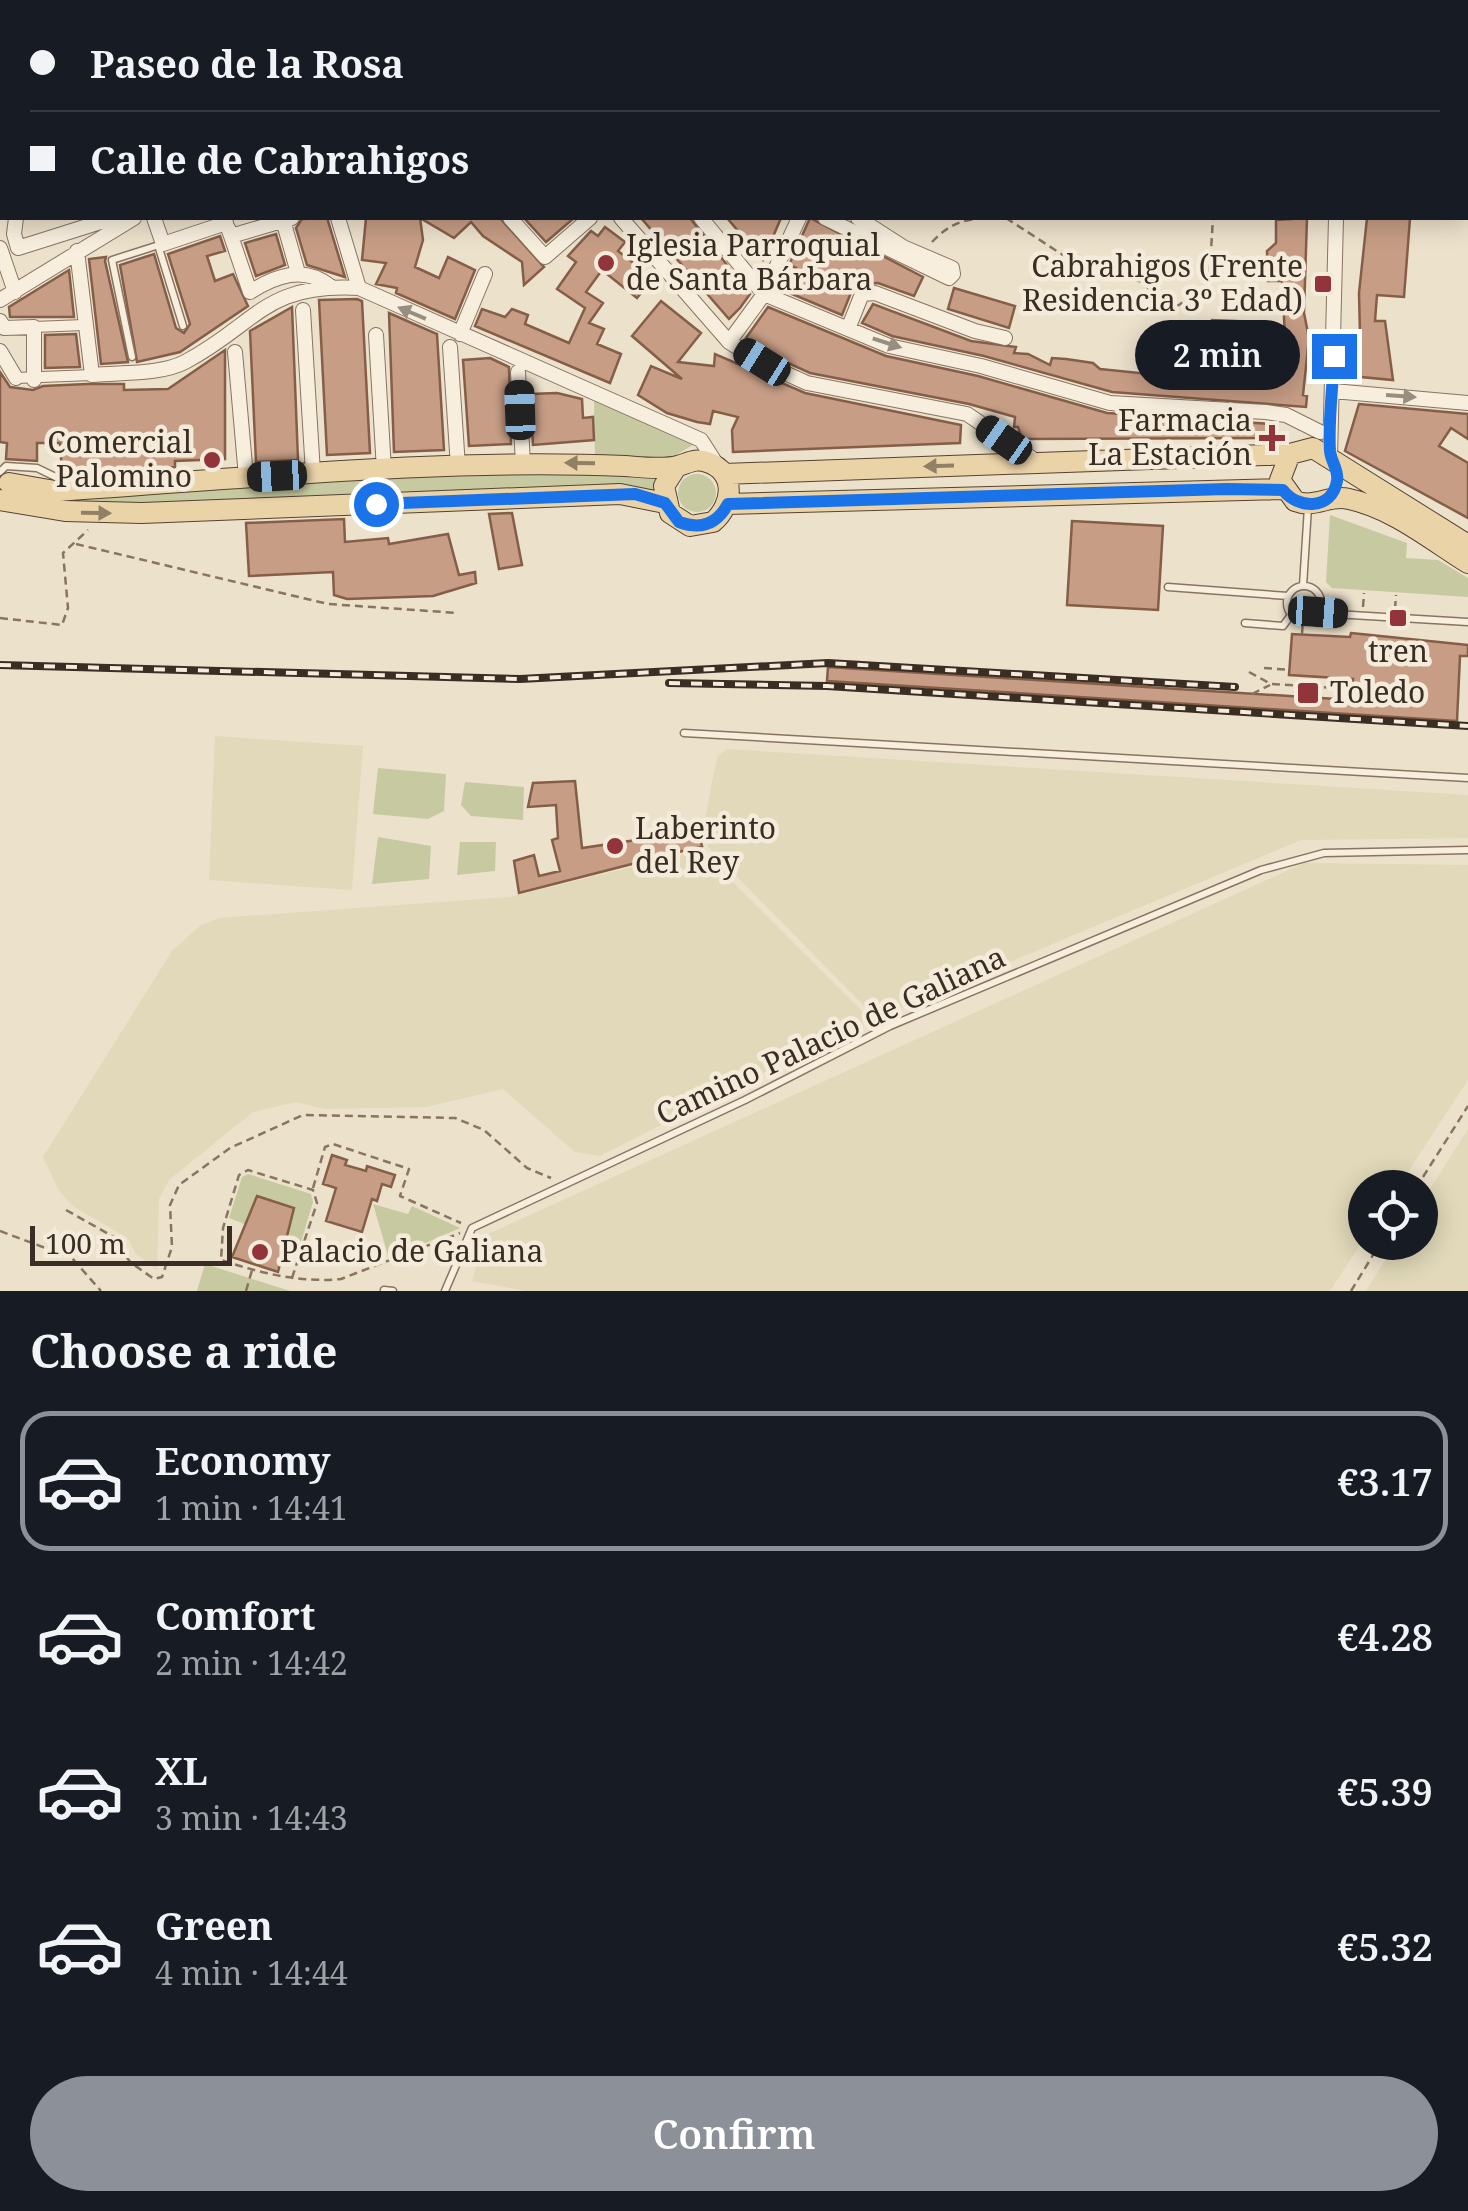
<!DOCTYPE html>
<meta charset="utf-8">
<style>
:root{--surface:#171b24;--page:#242831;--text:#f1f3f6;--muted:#9ea1a6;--line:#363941;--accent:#8c9099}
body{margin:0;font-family:"Noto Serif",serif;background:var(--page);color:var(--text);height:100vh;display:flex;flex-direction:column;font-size:38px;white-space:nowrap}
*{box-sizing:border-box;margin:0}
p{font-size:32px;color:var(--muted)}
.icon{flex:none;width:55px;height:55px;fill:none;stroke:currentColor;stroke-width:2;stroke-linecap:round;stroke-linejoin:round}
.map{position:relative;height:1291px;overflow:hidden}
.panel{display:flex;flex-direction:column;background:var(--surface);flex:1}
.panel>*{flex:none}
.top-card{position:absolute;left:0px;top:0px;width:1470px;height:220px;box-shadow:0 5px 25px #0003;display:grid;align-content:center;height:220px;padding:0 30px;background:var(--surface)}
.buttons{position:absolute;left:1348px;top:1170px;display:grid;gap:20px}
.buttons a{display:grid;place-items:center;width:90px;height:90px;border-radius:50%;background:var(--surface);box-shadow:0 5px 25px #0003;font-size:50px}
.scale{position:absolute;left:30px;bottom:25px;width:202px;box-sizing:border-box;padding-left:10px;border:5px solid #3a2d23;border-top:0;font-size:28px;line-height:35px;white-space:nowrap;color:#3a2d23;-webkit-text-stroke:8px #f4ebda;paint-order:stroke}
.end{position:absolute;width:45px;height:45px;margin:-22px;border:12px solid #1a73e8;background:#fff;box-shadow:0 0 0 5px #fff}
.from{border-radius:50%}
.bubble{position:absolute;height:70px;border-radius:35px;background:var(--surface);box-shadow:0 5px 25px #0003;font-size:32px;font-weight:600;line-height:70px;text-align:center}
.car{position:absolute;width:30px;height:60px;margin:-30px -15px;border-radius:12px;box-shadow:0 0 8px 2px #0007;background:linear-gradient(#222 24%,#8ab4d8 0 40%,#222 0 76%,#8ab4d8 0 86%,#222 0)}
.top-card b{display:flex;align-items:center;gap:35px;height:95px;font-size:38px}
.top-card b+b{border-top:2px solid var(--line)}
.top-card i{width:25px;height:25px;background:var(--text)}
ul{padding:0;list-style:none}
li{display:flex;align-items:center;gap:30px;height:140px;margin:0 20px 15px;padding:0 10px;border:5px solid transparent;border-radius:30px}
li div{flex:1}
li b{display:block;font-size:38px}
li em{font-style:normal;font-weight:600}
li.selected{border-color:var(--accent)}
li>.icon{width:90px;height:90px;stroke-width:1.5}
h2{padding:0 30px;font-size:45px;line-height:120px}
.primary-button{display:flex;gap:20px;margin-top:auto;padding:20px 30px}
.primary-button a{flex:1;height:115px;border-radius:60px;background:var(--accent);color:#fff;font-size:40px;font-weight:600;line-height:115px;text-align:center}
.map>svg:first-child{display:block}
</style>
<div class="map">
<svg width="1468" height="1291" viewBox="0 0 1468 1291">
<rect width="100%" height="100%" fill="#ece1cb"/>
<path fill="#e1d9b9" d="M215 736 363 746 352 890 209 880Z
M727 749 1468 795V838L1301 840 876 1018 708 847 705 821 712 782 718 756Z
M701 850 870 1019 600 1156 575 1152 503 1089 426 1107 324 1109 296 1102 253 1112 170 1179 159 1199 157 1270 135 1253 128 1238 74 1207 59 1191 43 1157 172 951 200 926 219 918 510 897Z
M1304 863 1468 865V1080L1398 1187 1365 1188V1237L1330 1291H526L472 1281 486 1235Z
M1468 1129V1291H1366L1396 1243 1420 1242V1205Z"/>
<path fill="#c7caa0" d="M594 401 701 440 673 457 595 460Z
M523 468 659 471 653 494 80 507 74 494Z
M678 493a19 19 0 1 1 38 0a19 19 0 1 1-38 0Z
M1330 515 1407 543 1406 558 1438 560 1468 578V597L1332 588 1326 582Z
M378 768 446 774 444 811 428 819 373 814Z
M465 782 524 787 523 820 471 816 461 805Z
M378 837 431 846 429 879 372 884Z
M460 842H496L495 871 457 875Z
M248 1174 311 1194 313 1202 301 1242 285 1237 294 1208 257 1196 247 1225 229 1218 242 1177Z
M373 1204 408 1214 412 1206 460 1228 389 1259Z
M205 1264 290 1291H197Z"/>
<path fill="#c79d85" stroke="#855e48" stroke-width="2.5" d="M328 218V221L345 277 307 265 296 228 302 219Z
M366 218H500L544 267 524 285 522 262 483 236 471 222 454 238 420 218 423 240 415 267 439 278 448 257 475 270 455 319 396 293 397 288 376 284 386 263 362 260Z
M524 218H574L546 242Z
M641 218H690L750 294 740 308 729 319Z
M727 218H781L763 260Z
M810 218 923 277 914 296 878 283 860 284 852 290 842 315 785 291 796 268 789 265Z
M1307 218 1304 313 1309 338 1303 395 1307 396 1306 407 1112 392 984 356 892 336 862 323 873 304 971 341 1016 347 1014 353 1028 354 1050 365 1052 358 1066 359 1093 363 1100 369 1150 374 1149 380 1209 385 1212 320 1258 322V346L1236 345 1231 385H1266L1268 362 1260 355H1286L1282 281H1268L1267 251 1276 243V220Z
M1367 218H1410L1404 297 1377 295 1375 321H1385L1393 380 1361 377 1359 293Z
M605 227 625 242 618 251 653 278 637 298 602 270 586 292 603 303 589 323 604 329 597 344 621 354 610 383 475 326 482 309 505 317 512 309 528 315 525 324 569 343 585 308 557 289 576 262 568 256 591 231 598 236Z
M276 234 285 265 256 276 245 243Z
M220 236 225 251 207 256 215 281 233 274 248 306 180 352 137 362 120 265 154 254 176 328 184 333 190 324 168 254Z
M106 257 105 261 128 362 101 364 89 259Z
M69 270 74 317H10L9 307Z
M954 288 1015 306 1009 328 948 309Z
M357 299 362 301 370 453 327 455 319 300Z
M661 301 701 333 678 362 714 366 715 354 805 393 961 425 960 443 733 452 732 430 738 417 713 411 710 424 697 422 667 413 638 395 651 366 682 379 632 336Z
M292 307 298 460 256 462 250 331Z
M768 307 886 356 978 376 1107 413 1271 424 1272 438 1022 439 1018 427H1014L1015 417 969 404 810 373 766 353 746 338Z
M389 313 437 334 444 450 394 452Z
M76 334 80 367 45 368V335Z
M225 350V459L175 461V467L62 473 60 443H37V461L6 459 7 443 0 442V372L10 387 33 390 43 386 87 384H124V390L168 389Z
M490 358 509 367 511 444 469 446 463 360Z
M557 393 582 399 583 418 593 417 594 440 533 445 530 394Z
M1359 404 1468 414V439L1451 428 1439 446 1468 463V518L1345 451Z
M512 513 522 565 499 569 489 514Z
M344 519 345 542 388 538 389 544 448 534 459 575 475 572 476 583 433 596 347 599 334 595 333 572 249 576 246 523Z
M1072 521 1163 526 1158 610 1067 605Z
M1351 633 1468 645V656H1460L1457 721 827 681 828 667 1352 700 1353 679 1289 675 1292 634 1350 637Z
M575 781 582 848 643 839 696 825 702 846 519 893 514 861 534 855 539 876 560 871 552 840 558 838 556 805 528 807 533 783Z
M332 1155 347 1160 345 1165 366 1171 367 1166 395 1175 391 1187 382 1184 377 1201 372 1199 362 1232 326 1221 336 1188 323 1184Z
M257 1196 294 1208 278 1272 232 1257Z"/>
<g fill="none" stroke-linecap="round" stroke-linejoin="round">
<defs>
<path id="service" d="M171 0 173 2
M158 245 183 326
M132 357 112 260 162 244
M0 472 6 466 37 468 68 483
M1303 586 1308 507
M1287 603a17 17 0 1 1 34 0a17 17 0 1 1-34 0Z
M1168 587 1288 596
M1318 613 1468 622
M1245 623 1283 626 1291 615
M684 733 1468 778
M384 1290 393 1291
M445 1291 472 1228 745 1100 890 1026 1261 870 1324 853 1468 850"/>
<path id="pedestrian" d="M34 327 84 325
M16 378 92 375"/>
<path id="minor" d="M271 0 273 2
M414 0 417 2
M674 0 676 2
M1093 0 1108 2
M0 1 9 2
M100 2 102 0
M362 2 365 0
M504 2 506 0
M586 2 589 0
M725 2H773
M866 2 868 0
M0 80H2
M16 218 14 234 18 248 113 218
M154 218 163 244 226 223 224 218
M338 218 359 288
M510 218 545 257 590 218
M621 218 729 342 761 362 807 383 967 414 1036 461
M701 218 764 294 889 346 981 366 1110 403 1266 412 1286 415 1320 432
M825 218 949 278 953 274 952 268 903 247 858 218
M283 220 298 273
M228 228 231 236 292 218
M231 236 250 292C275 276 304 265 330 286
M0 248 15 292
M77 251 92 375C119 372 160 375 185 362 258 323 264 283 359 288L701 440 719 468
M0 300 134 218
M303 310 313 473
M0 321 4 328 34 327V380
M848 329 862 294 875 293 975 331 1005 338
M460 334 485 274
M376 335 384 470
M729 342 764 294 799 218
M450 347 458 467
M0 351 16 378
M235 352 246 477
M518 372 523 464
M1333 391 1468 403
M1330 457 1336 218"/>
<path id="primary" d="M1290 454 1280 480 1295 501C1315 509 1329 494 1349 499 1392 508 1431 540 1468 563
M724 474 1290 454 1313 448 1468 545
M9 483 55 491C244 479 435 458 625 466 640 467 663 470 678 466 689 463 695 458 707 462 737 472 733 505 713 522L690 526 670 513 664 486 677 466
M0 500 65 511 142 513 620 494 665 503
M728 504 1283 489"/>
</defs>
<use href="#service" stroke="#887461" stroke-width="9"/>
<use href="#pedestrian" stroke="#887461" stroke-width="12"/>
<use href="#minor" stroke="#887461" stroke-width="16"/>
<use href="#primary" stroke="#564234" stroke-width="22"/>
<path stroke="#887461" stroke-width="2.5" stroke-dasharray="8 5" stroke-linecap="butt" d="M1022 0 1025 2
M1006 218 1066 257 1142 282 1168 307 1179 305 1209 283 1213 218
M932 242C949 224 963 219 987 218
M76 544 328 604 458 613
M1363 607 1364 593
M1395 609 1396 595
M0 618 62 625 68 608 63 553 88 530
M1302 634 1303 620
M1264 668 1290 670
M1249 672 1271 684 1353 689
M1394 692 1406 693V682
M1252 694 1270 685
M1338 699 1339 690
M313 1188 325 1147 333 1144 409 1169 400 1196 461 1223
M1416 1188 1468 1106
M66 1210 114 1237 130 1262 154 1279 162 1277 172 1247 170 1205 179 1185 230 1148 303 1115 455 1118 484 1130 527 1168 551 1178
M0 1231 72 1258 101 1291
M292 1278 317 1203 313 1190 248 1170 239 1175 223 1228 221 1260C261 1273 299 1283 341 1279L460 1233
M246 1291 252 1270
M1351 1291 1381 1242"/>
<use href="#service" stroke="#f7eede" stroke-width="6"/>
<use href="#pedestrian" stroke="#f7eede" stroke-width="10"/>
<use href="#minor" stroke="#f7eede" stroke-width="14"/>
<use href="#primary" stroke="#ebd3a8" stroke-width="20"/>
<defs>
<path id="rail" d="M0 665 520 679 828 663 1235 687
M669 683 827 686 1468 726"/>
</defs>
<use href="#rail" stroke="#3a2d23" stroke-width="8"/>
<use href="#rail" stroke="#f4ebda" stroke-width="4" stroke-dasharray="11" stroke-linecap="butt"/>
</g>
<defs><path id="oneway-solid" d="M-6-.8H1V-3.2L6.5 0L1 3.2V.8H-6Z" transform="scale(2.5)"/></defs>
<g fill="#988e80">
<use href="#oneway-solid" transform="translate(412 313) rotate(-157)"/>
<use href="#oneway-solid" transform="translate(887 343) rotate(18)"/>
<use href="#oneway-solid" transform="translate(1401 396) rotate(4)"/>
</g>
<g fill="#928066">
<use href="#oneway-solid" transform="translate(580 463) rotate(-179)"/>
<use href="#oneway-solid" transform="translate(939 466) rotate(178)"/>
<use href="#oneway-solid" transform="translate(96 513) rotate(1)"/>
</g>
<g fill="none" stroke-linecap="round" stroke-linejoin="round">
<path stroke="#1a73e8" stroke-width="12" d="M376 504 635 494 665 503 679 522C701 530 717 524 728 504L1227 489 1283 490C1298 510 1332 510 1337 481 1339 470 1331 462 1330 451 1328 420 1333 387 1334 356"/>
</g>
<g fill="#92353a" stroke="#f4ebda" stroke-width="4">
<circle cx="606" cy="263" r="10"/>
<rect x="1313" y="274" width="20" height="20" rx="5"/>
<path d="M1267 423h10v10h10v10h-10v10h-10v-10h-10v-10h10z"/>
<circle cx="212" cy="460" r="10"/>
<rect x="1388" y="608" width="20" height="20" rx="5"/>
<rect x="1296" y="681" width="24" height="24" rx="5"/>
<circle cx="615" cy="846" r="10"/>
<circle cx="260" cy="1252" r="10"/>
</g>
<g text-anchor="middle" stroke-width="9" stroke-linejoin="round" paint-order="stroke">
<g font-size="30" fill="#3a2d23" stroke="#f4ebda" text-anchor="start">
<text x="626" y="256">Iglesia Parroquial<tspan x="626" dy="34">de Santa Bárbara</tspan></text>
<text x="1303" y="277" text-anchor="end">Cabrahigos (Frente<tspan x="1303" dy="34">Residencia 3º Edad)</tspan></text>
<text x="1252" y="431" text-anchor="end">Farmacia<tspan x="1252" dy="34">La Estación</tspan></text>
<text x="192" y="453" text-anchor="end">Comercial<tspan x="192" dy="34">Palomino</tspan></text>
<text x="1398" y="662" text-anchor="middle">tren</text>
<text x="1330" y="703">Toledo</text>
<text x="635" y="839">Laberinto<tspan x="635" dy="34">del Rey</tspan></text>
<text x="280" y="1262">Palacio de Galiana</text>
</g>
<g font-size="30" fill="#3a2d23" stroke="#f4ebda">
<text transform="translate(831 1036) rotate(-25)" y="10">Camino Palacio de Galiana</text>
</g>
</g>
</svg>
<div class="buttons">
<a><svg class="icon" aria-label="locate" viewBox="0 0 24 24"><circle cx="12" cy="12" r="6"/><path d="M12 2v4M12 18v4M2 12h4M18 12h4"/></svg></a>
</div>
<div class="scale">100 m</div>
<i class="end from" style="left:376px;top:504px"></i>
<i class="end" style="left:1334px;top:356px"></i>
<div class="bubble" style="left:1135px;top:320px;width:165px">2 min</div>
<i class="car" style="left:762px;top:362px;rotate:302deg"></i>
<i class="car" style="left:520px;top:410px;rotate:358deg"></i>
<i class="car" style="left:1004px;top:440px;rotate:305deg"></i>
<i class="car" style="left:277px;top:476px;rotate:267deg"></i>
<i class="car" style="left:1318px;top:612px;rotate:94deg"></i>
<div class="top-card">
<b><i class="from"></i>Paseo de la Rosa</b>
<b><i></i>Calle de Cabrahigos</b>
</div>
</div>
<section class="panel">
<h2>Choose a ride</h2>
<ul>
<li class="selected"><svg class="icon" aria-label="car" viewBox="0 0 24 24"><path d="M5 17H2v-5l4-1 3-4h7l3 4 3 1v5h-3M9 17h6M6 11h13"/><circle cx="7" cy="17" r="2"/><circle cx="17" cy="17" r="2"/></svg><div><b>Economy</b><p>1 min · 14:41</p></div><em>€3.17</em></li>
<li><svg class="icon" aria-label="car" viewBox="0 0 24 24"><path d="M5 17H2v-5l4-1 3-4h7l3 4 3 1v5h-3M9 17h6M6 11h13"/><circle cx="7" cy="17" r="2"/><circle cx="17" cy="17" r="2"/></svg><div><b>Comfort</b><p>2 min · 14:42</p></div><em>€4.28</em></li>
<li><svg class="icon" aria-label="car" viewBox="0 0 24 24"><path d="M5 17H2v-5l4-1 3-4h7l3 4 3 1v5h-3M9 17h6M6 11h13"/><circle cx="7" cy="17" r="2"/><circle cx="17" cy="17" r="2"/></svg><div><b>XL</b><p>3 min · 14:43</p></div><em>€5.39</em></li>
<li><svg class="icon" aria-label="car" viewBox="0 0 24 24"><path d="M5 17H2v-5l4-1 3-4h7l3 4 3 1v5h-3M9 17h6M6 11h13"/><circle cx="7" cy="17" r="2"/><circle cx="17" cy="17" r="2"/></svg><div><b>Green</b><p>4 min · 14:44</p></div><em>€5.32</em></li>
</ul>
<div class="primary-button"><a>Confirm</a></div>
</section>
